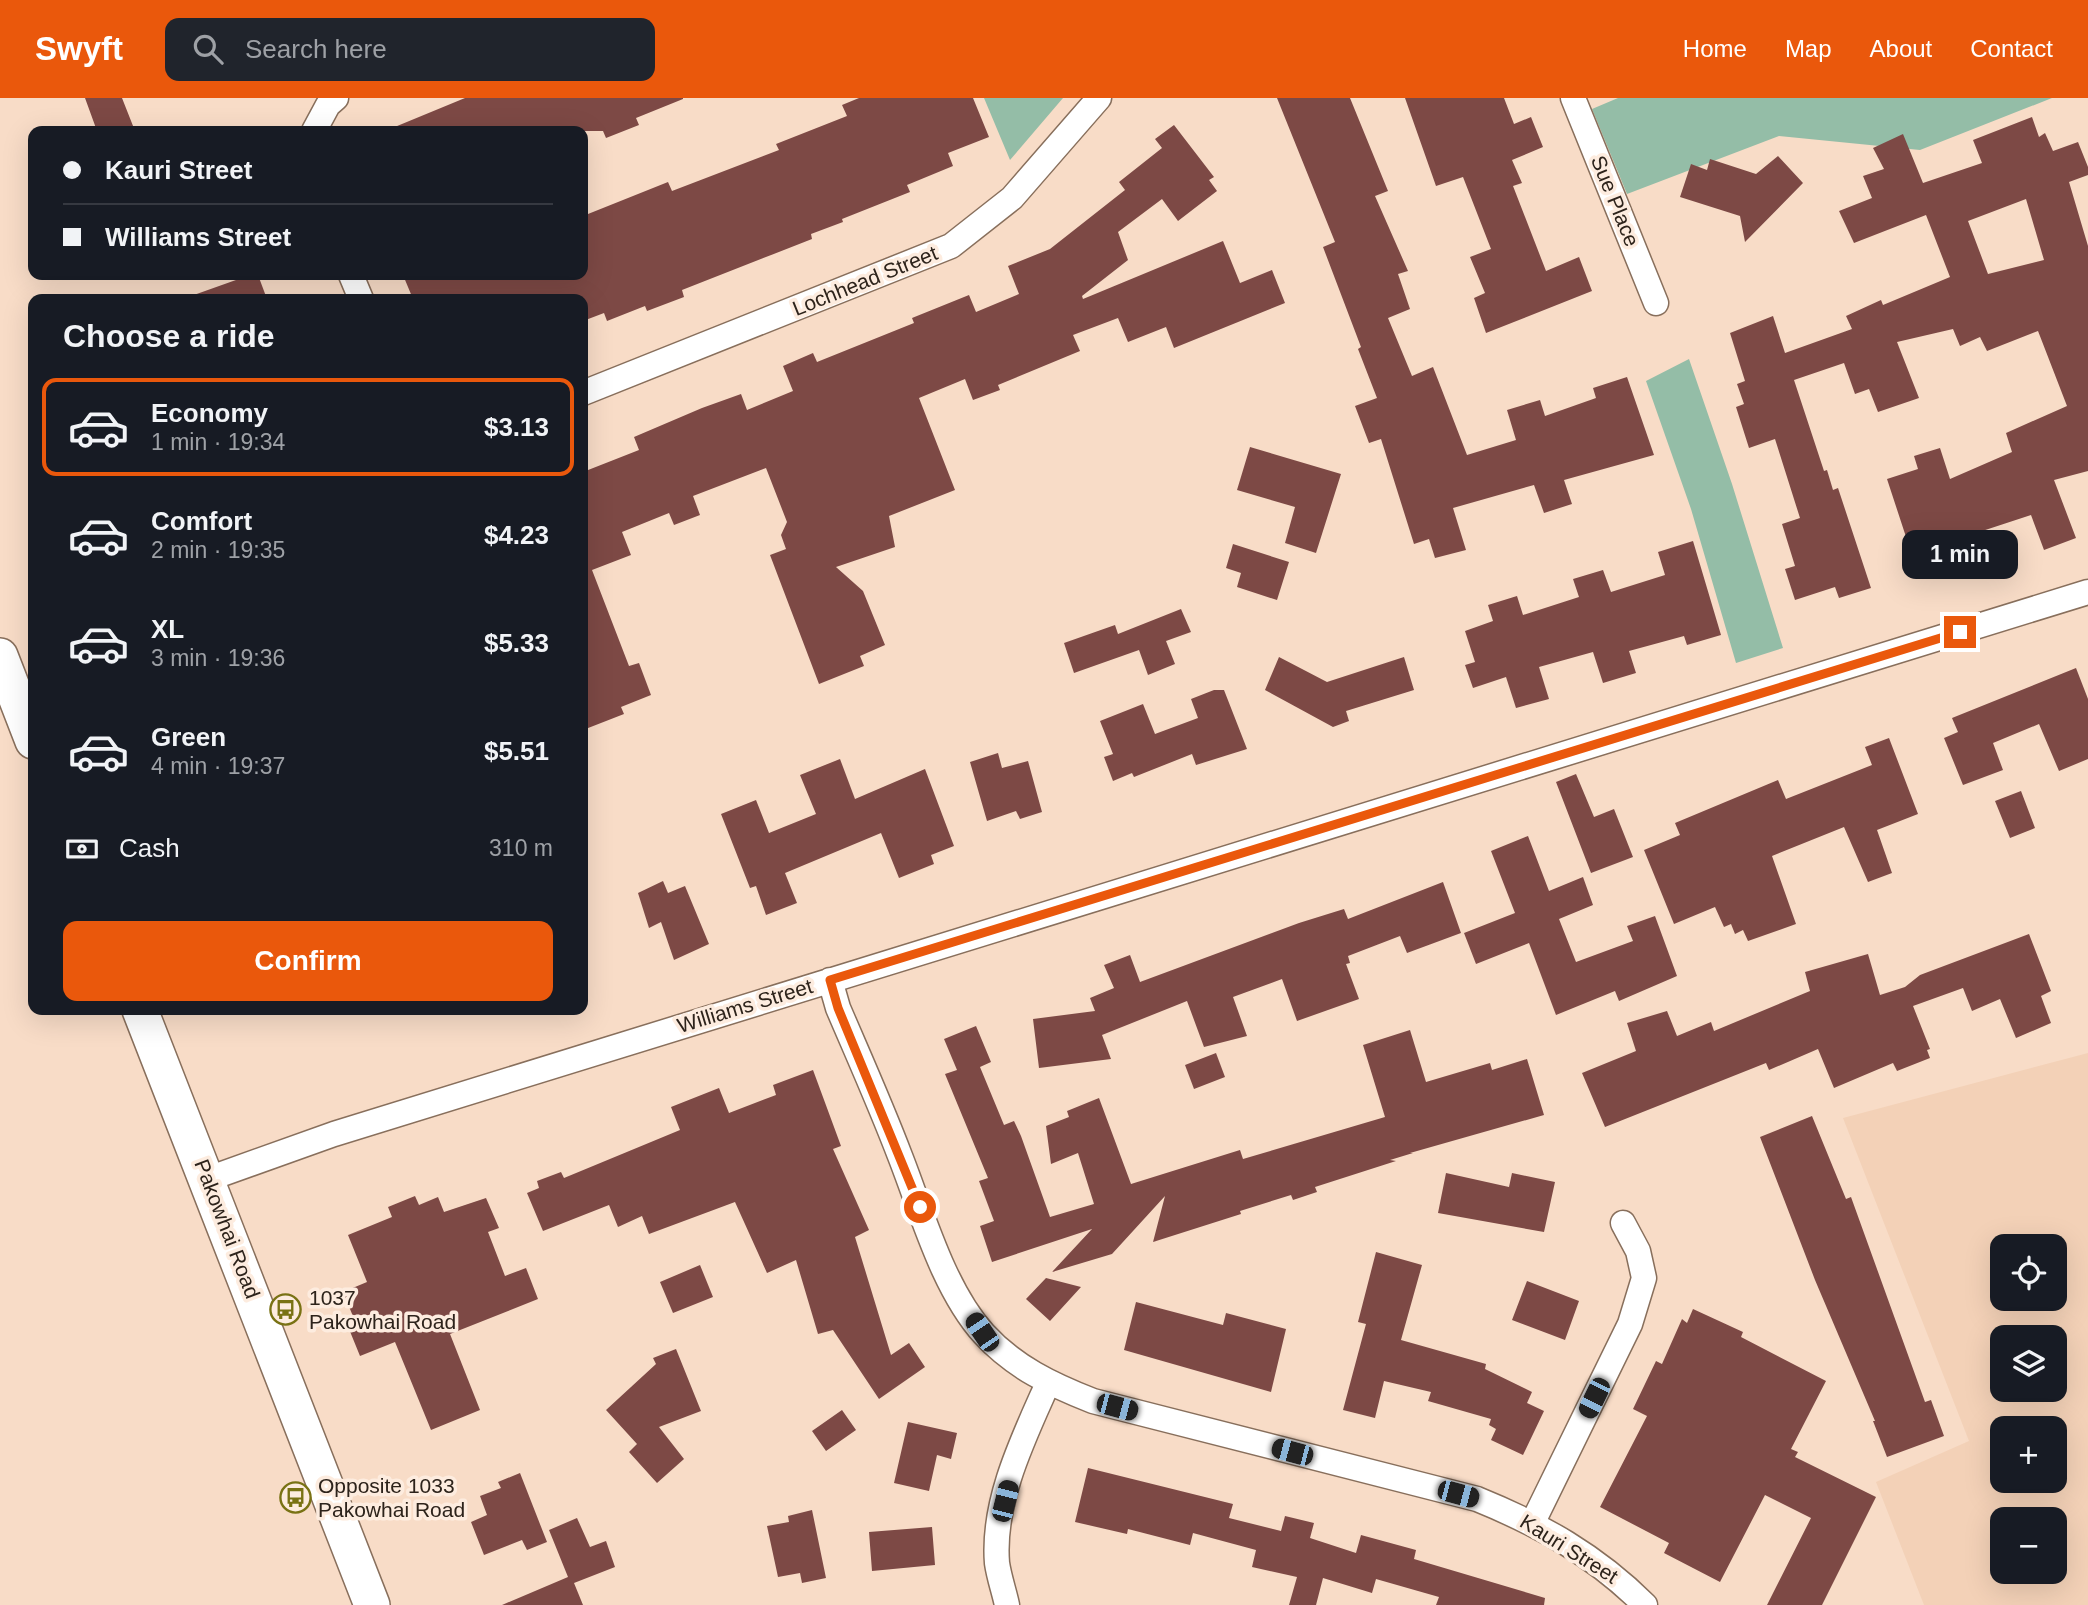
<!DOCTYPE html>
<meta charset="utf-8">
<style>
:root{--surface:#171b24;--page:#20242c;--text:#f1f3f6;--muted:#9ea1a6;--line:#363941;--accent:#ea580c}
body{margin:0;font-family:Arial,sans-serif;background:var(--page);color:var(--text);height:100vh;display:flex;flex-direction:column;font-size:26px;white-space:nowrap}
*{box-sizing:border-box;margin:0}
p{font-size:23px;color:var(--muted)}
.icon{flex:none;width:38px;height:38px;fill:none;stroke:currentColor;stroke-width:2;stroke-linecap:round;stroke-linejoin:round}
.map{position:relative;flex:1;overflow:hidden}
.panel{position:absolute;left:28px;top:196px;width:560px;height:721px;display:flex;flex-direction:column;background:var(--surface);border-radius:14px;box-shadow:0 7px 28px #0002}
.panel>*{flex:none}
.hud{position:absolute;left:28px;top:28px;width:560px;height:154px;border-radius:14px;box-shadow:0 7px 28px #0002;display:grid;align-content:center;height:154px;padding:0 35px;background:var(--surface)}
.tools{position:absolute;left:1990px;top:1136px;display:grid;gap:14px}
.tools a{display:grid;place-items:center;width:77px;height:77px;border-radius:14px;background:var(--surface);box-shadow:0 7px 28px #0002;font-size:35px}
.end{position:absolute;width:32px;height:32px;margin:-16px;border:9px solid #ea580c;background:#fff;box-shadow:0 0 0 4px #fff}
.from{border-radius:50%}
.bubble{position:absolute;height:49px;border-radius:14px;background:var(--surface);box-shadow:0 7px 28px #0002;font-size:23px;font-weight:800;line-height:49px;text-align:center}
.car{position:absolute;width:21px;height:42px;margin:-21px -10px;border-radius:9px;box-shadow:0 0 5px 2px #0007;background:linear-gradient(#222 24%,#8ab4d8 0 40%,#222 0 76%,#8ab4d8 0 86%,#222 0)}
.hud b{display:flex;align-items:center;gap:24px;height:66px;font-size:26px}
.hud b+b{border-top:2px solid var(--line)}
.hud i{width:18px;height:18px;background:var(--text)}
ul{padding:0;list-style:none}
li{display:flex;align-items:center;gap:21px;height:98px;margin:0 14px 10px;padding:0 21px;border:4px solid transparent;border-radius:14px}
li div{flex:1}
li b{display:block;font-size:26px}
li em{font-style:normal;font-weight:800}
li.selected{border-color:var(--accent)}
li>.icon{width:63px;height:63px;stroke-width:1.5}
h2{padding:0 35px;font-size:32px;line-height:84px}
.pay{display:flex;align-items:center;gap:18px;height:77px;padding:0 35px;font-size:26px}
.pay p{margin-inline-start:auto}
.primary-button{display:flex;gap:14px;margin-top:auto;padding:14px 35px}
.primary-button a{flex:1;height:80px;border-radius:14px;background:var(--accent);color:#fff;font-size:28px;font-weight:800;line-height:80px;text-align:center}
header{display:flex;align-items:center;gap:42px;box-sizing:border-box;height:98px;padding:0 35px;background:var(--accent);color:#fff}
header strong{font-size:33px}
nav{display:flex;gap:38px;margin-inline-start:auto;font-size:24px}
.search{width:490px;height:63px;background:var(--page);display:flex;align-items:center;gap:18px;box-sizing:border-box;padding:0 24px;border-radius:14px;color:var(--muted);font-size:26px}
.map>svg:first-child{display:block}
</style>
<header>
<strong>Swyft</strong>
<div class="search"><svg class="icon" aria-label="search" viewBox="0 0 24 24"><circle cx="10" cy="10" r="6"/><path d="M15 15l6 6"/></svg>Search here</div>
<nav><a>Home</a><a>Map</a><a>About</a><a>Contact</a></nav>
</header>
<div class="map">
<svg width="2088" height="1507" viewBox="0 0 2088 1507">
<rect width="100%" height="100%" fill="#f8dcc7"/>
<path fill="#f3d1b7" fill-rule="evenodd" d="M2088 955V1507H1924L1876 1384 1969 1343 1843 1020ZM2002 1148H2054V1200H2002ZM2002 1239H2054V1292H2002ZM2002 1330H2054V1382H2002ZM2002 1421H2054V1474H2002Z"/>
<path fill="#94bda7" d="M984 0H1063L1010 62Z
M1618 0H2052L1920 52 1779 38 1627 96 1592 11Z
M1689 261 1732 386 1783 550 1736 565 1691 411 1646 283Z"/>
<path fill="#7d4945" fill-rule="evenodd" d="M85 0H122L135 33H97Z
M465 0H683V1L636 20 639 27 606 40 603 33H385Z
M859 0H973L989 39 948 55 953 68 907 87 910 94 842 121 843 124 811 136 812 141 682 192 684 199 647 213 645 208 607 223 604 215 583 223V201H413L403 177H583V118L668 84 672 93 779 52 776 46 847 18 842 7Z
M1277 0H1350L1388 93 1375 98 1408 173 1398 176 1410 211 1388 220 1412 278 1433 269 1467 357 1516 342 1507 312 1540 302 1545 318 1596 300 1593 290 1627 279 1654 357 1564 382 1572 406 1544 415 1534 387 1453 410 1466 452 1435 460 1429 441 1414 446 1381 341 1369 345 1355 308 1377 300 1358 251 1361 249 1323 149 1335 144Z
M1405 0H1504L1514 26 1531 19 1543 49 1512 62 1522 85 1513 88 1546 173 1579 159 1592 193 1486 235 1474 200 1485 195 1470 159 1491 151 1463 79 1436 88Z
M2032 19 2039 39 2045 35 2053 53 2078 44 2088 69V77L2069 84 2088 148V373L2054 382 2076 440 2044 452 2031 417 1967 438 1976 469 1940 479 1929 442 1909 448 1887 381 1918 371 1914 358 1940 350 1950 381 2012 354 2006 335 2067 308 2038 233 1987 253 1980 239 1960 248 1953 231 1897 244 1919 300 1878 314 1869 291 1855 296 1844 265 1794 282 1824 373 1827 372 1833 392 1838 390 1871 490 1839 500 1835 489 1795 502 1785 471 1795 468 1782 426 1800 420 1775 341 1749 350 1736 309 1744 306 1737 286 1745 283 1730 235 1773 218 1785 255 1852 231 1846 218 1881 202 1883 207 1950 179 1926 117 1854 145 1839 113 1872 100 1863 78 1884 71 1873 50 1903 36 1923 85 1982 65 1973 42ZM2026 101 2044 162 1988 176 1968 123Z
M1174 27 1214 79 1209 82 1217 93 1178 123 1162 101 1118 134 1128 162 1082 198 1083 201 1223 143 1240 185 1272 172 1285 205 1174 250 1166 229 1128 244 1118 220 1073 237 1080 253 998 287 1000 292 973 302 965 281 919 300 955 392 889 418 895 449 836 469 863 493 885 547 860 558 864 568 819 586 770 457 786 451 781 437 787 424 766 370 693 398 700 417 674 427 669 415 622 434 631 457 592 472 629 568 639 565 651 597 621 609 624 616 583 632V374L639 352 634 339 702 310 741 296 747 312 793 293 783 268 813 255 817 264 914 225 912 220 969 197 976 214 1019 196 1008 168 1050 151 1125 92 1119 84 1162 50 1155 41Z
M1778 58 1803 85 1745 144 1740 118 1680 99 1691 66 1707 72 1710 61 1756 76Z
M250 177H258L267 201H192L191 198Z
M1250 349 1341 376 1316 455 1285 445 1295 409 1237 392Z
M1693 443 1721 537 1687 547 1684 538 1629 553 1636 575 1603 585 1593 554 1539 569 1549 601 1516 610 1506 579 1473 590 1465 567 1475 564 1465 533 1493 523 1488 507 1517 498 1523 517 1579 499 1573 481 1603 472 1611 494 1665 477 1658 454Z
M1233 446 1289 464 1277 502 1237 489 1241 475 1226 470Z
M1181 511 1191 534 1166 543 1175 566 1148 577 1139 552 1074 575 1064 545 1115 527 1118 536Z
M1279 559 1327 584 1404 559 1414 592 1346 613 1349 623 1333 629 1265 592Z
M2076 570 2088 601V661L2059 673 2039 626 1993 645 2003 672 1963 687 1944 640 1958 634 1952 620Z
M1214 592H1224L1247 651 1196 667 1192 656 1134 679 1132 675 1113 683 1104 659 1113 656 1100 623 1143 606 1155 636 1198 620 1191 601Z
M1889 640 1918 716 1877 732 1892 775 1868 784 1844 729 1772 758 1796 826 1748 843 1743 832 1735 836 1731 826 1724 829 1715 809 1674 826 1644 752 1680 737 1675 725 1778 682 1786 701 1872 667 1865 649Z
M998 655 1002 670 1028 663 1042 714 1020 721 1016 713 987 723 970 664Z
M840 661 855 701 925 671 954 748 931 757 934 766 899 780 881 735 785 775 797 805 766 817 756 788 750 790 721 716 756 702 769 735 816 716 800 677Z
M1576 676 1594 719 1614 711 1633 759 1591 775 1556 684Z
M2021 693 2035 730 2010 740 1995 703Z
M1528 738 1549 793 1583 779 1593 807 1559 821 1576 864 1633 843 1627 828 1655 818 1677 878 1619 903 1615 893 1556 917 1529 845 1476 866 1464 835 1515 815 1491 753Z
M663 783 668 795 685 788 709 846 674 862 661 824 649 830 638 795Z
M1443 784 1461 835 1407 855 1400 838 1348 858 1350 865 1346 866 1359 901 1297 923 1282 881 1233 899 1247 938 1204 949 1187 903 1102 937 1111 961 1039 970 1033 921 1095 913 1090 900 1114 890 1104 867 1130 857 1140 884 1299 825 1344 811 1348 821Z
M2029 836 2051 893 2041 898 2051 925 2016 940 2000 901 1972 913 1963 890 1913 908 1930 951 1927 952 1930 960 1897 973 1893 965 1834 990 1818 951 1769 972 1766 965 1605 1029 1582 975 1636 953 1627 925 1667 913 1677 938 1711 924 1714 933 1810 893 1805 874 1868 856 1880 897 1905 889 1920 877Z
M976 928 991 964 980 969 1004 1027 1014 1023 1021 1038 1050 1119 1094 1106 1078 1055 1051 1066 1046 1028 1069 1019 1067 1013 1099 1000 1131 1086 1240 1052 1243 1061 1385 1019 1363 947 1410 932 1426 984 1490 965 1492 972 1527 961 1544 1017 1410 1055H1413L1390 1062 1396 1063 1315 1089 1317 1094 1293 1102 1291 1097 1240 1113 1241 1116 1153 1144 1165 1098 1112 1156 1052 1174 1092 1131 992 1164 980 1128 994 1123 979 1083 988 1080 945 976 957 972 944 941Z
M1216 955 1225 979 1194 991 1185 967Z
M813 972 841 1048 833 1051 869 1132 855 1139 891 1257 909 1245 925 1269 879 1301 833 1232 818 1236 796 1162 767 1175 735 1104 649 1136 642 1118 618 1129 609 1107 543 1133 527 1095 539 1090 537 1083 561 1074 564 1080 680 1032 671 1009 719 990 729 1015 776 997 773 987Z
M1812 1018 1846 1101 1851 1099 1925 1304 1931 1302 1944 1338 1887 1359 1873 1323H1875L1815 1182 1760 1039Z
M1446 1075 1509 1089 1512 1075 1555 1084 1544 1134 1438 1115Z
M415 1098 419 1107 438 1099 444 1114 486 1100 499 1130 488 1134 505 1178 526 1170 538 1201 450 1236 480 1312 431 1332 395 1244 360 1258 349 1231 357 1228 343 1194 367 1184 348 1137 392 1119 388 1109Z
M1376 1154 1422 1167 1401 1242 1486 1266 1485 1271 1532 1294 1527 1305 1544 1313 1523 1357 1491 1342 1496 1331 1489 1327 1491 1321 1428 1303 1431 1294 1384 1283 1375 1320 1343 1312 1366 1226 1358 1224Z
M700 1167 713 1199 673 1215 660 1184Z
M1046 1180 1081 1189 1050 1223 1026 1201Z
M1527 1183 1579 1203 1565 1242 1512 1222Z
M1136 1204 1223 1227 1226 1215 1286 1231 1271 1294 1124 1252Z
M1693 1211 1743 1234 1741 1239 1826 1283 1791 1351 1798 1354 1795 1359 1876 1399 1822 1507H1767L1811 1420 1765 1397 1720 1484 1664 1455 1669 1445 1600 1409 1647 1318 1633 1311 1656 1263 1662 1266 1682 1221 1687 1225Z
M676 1251 701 1313 659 1329 684 1361 657 1385 629 1354 637 1346 606 1312 656 1266 653 1260Z
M842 1312 856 1332 826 1353 812 1333Z
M908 1324 957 1335 951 1361 937 1357 929 1393 894 1385Z
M1088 1370 1233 1406 1229 1420 1281 1433 1285 1418 1314 1425 1310 1440 1356 1455 1361 1437 1416 1452 1414 1461 1545 1500 1544 1507H1436L1439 1499 1376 1481 1372 1495 1323 1480 1316 1507H1289L1297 1479 1252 1469 1256 1452 1193 1435 1190 1447 1128 1431 1127 1436 1075 1424Z
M520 1375 547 1444 527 1452 522 1442 484 1457 471 1424 487 1417 480 1398 501 1390 498 1384Z
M812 1412 826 1480 802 1485 800 1475 778 1479 767 1428 789 1424 788 1418Z
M577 1420 590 1449 606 1443 615 1469 574 1485 583 1507H502L568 1479 549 1432Z
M932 1429 935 1467 872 1473 869 1434Z"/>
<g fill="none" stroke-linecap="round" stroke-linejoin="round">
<defs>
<path id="minor" d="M1573 0 1656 205
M314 33 328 7 336 0
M351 177 361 201
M583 295 951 148 1012 100 1099 0
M830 882 838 910C859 959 881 1008 900 1058 922 1114 943 1191 984 1236 1014 1269 1052 1287 1093 1303L1477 1401C1541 1427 1596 1458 1645 1507
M208 1081 334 1036 2088 494
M1533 1424 1630 1226 1644 1180 1638 1153 1623 1125
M1007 1507C1004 1493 999 1479 997 1465 992 1403 1024 1339 1048 1285"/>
<path id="secondary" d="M0 558 33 643
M140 912 372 1507"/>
</defs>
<use href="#minor" stroke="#886f5c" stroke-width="27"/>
<use href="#secondary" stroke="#886f5c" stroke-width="38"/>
<use href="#minor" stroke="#fff" stroke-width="24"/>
<use href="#secondary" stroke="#fff" stroke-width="35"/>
</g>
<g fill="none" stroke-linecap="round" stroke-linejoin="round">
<path stroke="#ea580c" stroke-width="9" d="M920 1109 838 910 830 882 1960 534"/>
</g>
<defs>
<symbol id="bus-ring" viewBox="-11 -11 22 22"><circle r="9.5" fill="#fdecdf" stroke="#797214" stroke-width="1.5"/><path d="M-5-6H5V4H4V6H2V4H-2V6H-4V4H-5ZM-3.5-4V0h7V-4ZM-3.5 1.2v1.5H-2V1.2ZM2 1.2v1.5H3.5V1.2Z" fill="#797214"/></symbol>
</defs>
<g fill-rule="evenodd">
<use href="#bus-ring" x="268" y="1194" width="35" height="35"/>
<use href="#bus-ring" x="278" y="1382" width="35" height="35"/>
</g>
<g text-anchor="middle" stroke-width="7" stroke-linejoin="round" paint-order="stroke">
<g font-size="21" fill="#2d231b" stroke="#fdecdf">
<text transform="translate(1615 103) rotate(68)" y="7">Sue Place</text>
<text transform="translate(865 183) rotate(-22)" y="7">Lochhead Street</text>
<text transform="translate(745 908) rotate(-17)" y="7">Williams Street</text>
<text transform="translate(227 1131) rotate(69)" y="7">Pakowhai Road</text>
<text transform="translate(1569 1451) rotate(32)" y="7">Kauri Street</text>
</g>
<g font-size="21" fill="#2d231b" stroke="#fdecdf" text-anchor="start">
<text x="309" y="1207">1037<tspan x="309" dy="24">Pakowhai Road</tspan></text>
<text x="318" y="1395">Opposite 1033<tspan x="318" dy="24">Pakowhai Road</tspan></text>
</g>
</g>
</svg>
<div class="tools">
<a><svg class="icon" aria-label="locate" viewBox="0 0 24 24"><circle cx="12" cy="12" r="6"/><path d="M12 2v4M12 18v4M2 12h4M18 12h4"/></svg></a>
<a><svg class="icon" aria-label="layers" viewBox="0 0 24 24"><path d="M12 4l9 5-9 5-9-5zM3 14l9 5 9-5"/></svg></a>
<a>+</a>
<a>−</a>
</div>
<i class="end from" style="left:920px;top:1109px"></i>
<i class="end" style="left:1960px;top:534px"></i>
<div class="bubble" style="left:1902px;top:432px;width:116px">1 min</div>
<i class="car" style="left:982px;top:1234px;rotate:326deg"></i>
<i class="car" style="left:1594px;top:1300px;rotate:206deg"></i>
<i class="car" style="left:1117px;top:1309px;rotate:105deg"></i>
<i class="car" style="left:1292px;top:1354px;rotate:285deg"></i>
<i class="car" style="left:1458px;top:1396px;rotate:105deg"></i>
<i class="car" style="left:1005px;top:1403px;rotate:14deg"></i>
<div class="hud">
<b><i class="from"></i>Kauri Street</b>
<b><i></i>Williams Street</b>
</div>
<section class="panel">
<h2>Choose a ride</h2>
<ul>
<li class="selected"><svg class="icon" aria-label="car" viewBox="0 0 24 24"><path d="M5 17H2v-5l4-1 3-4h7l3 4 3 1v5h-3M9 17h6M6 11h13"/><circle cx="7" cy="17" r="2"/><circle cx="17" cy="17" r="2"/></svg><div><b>Economy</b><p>1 min · 19:34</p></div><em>$3.13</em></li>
<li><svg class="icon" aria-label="car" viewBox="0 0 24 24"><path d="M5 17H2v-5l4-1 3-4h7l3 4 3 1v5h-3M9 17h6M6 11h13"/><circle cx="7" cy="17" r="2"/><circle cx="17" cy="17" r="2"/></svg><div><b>Comfort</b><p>2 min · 19:35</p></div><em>$4.23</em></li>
<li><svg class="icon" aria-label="car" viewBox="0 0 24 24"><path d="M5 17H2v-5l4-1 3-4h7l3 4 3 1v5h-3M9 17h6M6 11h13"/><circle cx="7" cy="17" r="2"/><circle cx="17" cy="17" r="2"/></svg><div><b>XL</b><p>3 min · 19:36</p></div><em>$5.33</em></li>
<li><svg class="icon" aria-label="car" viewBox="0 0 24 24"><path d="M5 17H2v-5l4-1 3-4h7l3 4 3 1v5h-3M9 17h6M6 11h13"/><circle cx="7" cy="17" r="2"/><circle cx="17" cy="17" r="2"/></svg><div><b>Green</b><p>4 min · 19:37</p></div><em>$5.51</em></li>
</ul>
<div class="pay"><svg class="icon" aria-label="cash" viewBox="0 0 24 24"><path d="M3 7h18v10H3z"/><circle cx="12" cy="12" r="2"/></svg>Cash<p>310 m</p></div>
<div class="primary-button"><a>Confirm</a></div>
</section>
</div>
